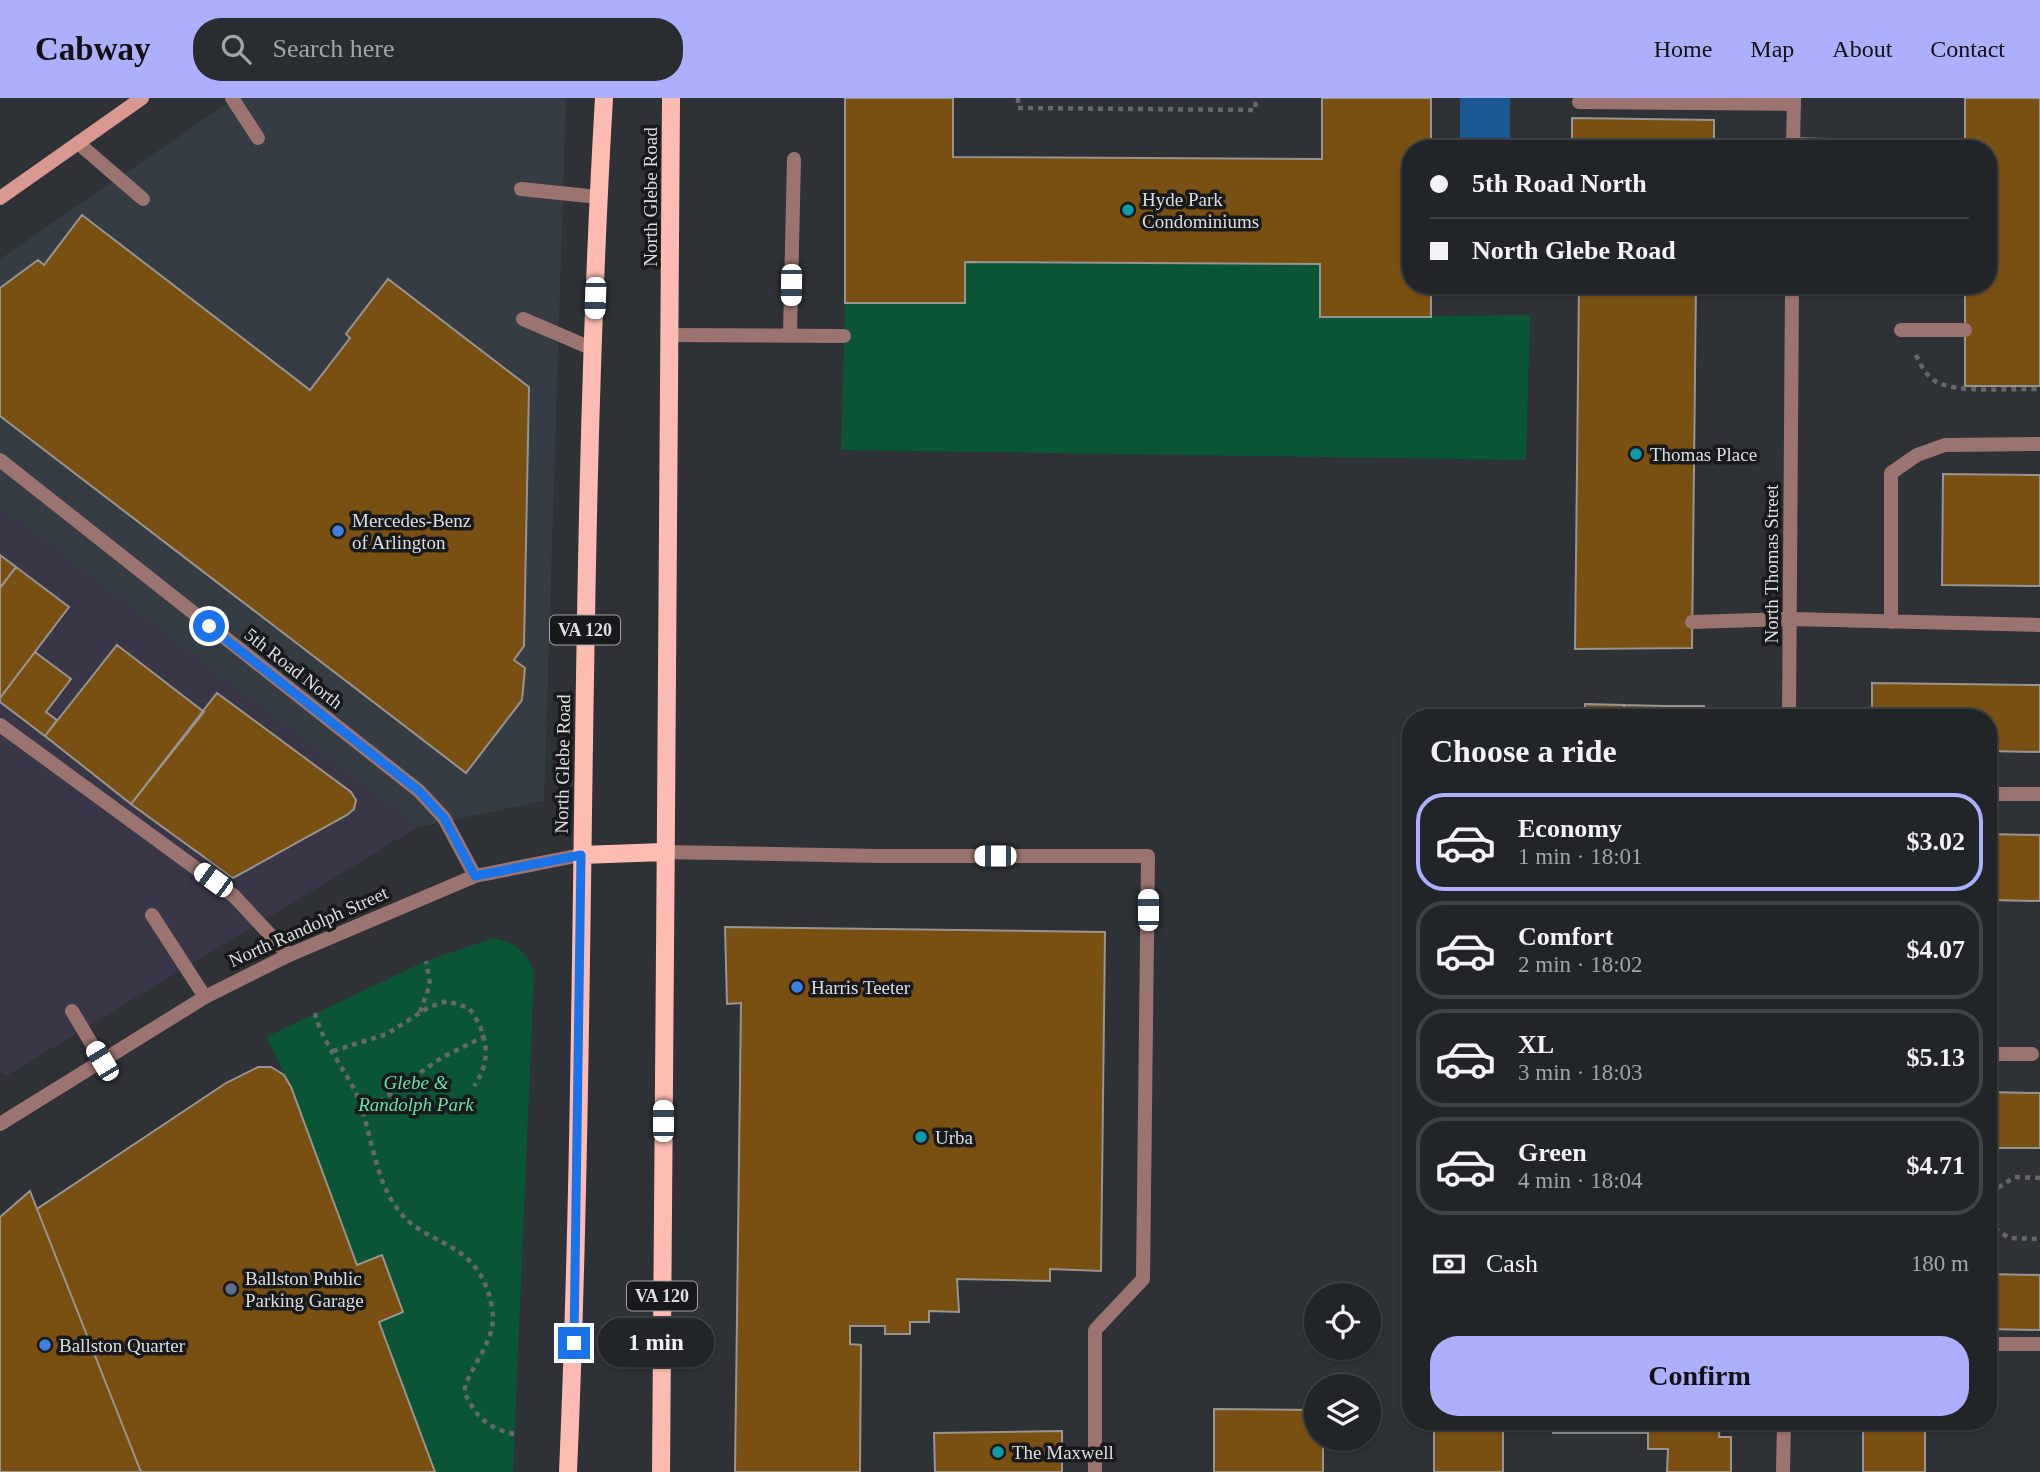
<!DOCTYPE html>
<meta charset="utf-8">
<style>
:root{--surface:#222528;--page:#2a2d30;--text:#f1f3f6;--muted:#a2a5a8;--line:#3f4245;--accent:#acaffb}
body{margin:0;font-family:"Times New Roman",serif;background:var(--page);color:var(--text);height:100vh;display:flex;flex-direction:column;font-size:26px;white-space:nowrap}
*{box-sizing:border-box;margin:0}
p{font-size:23px;color:var(--muted)}
.icon{flex:none;width:38px;height:38px;fill:none;stroke:currentColor;stroke-width:2;stroke-linecap:round;stroke-linejoin:round}
.map{position:relative;flex:1;overflow:hidden}
.drawer{position:absolute;left:1402px;top:611px;width:595px;height:721px;display:flex;flex-direction:column;background:var(--surface);border-radius:28px;box-shadow:0 2px 5px #0004,0 0 0 2px var(--line)}
.drawer>*{flex:none}
.top-card{position:absolute;left:1402px;top:42px;width:595px;height:154px;border-radius:28px;box-shadow:0 2px 5px #0004,0 0 0 2px var(--line);display:grid;align-content:center;height:154px;padding:0 28px;background:var(--surface)}
.fabs{position:absolute;left:1304px;top:1185px;display:grid;gap:14px}
.fabs a{display:grid;place-items:center;width:77px;height:77px;border-radius:50%;background:var(--surface);box-shadow:0 2px 5px #0004,0 0 0 2px var(--line);font-size:35px}
.end{position:absolute;width:32px;height:32px;margin:-16px;border:9px solid #1a73e8;background:#fff;box-shadow:0 0 0 4px #fff}
.from{border-radius:50%}
.bubble{position:absolute;height:49px;border-radius:24px;background:var(--surface);box-shadow:0 2px 5px #0004,0 0 0 2px var(--line);font-size:23px;font-weight:800;line-height:49px;text-align:center}
.car{position:absolute;width:21px;height:42px;margin:-21px -10px;border-radius:9px;box-shadow:0 0 5px 2px #0007;background:linear-gradient(#fff 24%,#345 0 40%,#fff 0 76%,#345 0 86%,#fff 0)}
.top-card b{display:flex;align-items:center;gap:24px;height:66px;font-size:26px}
.top-card b+b{border-top:2px solid var(--line)}
.top-card i{width:18px;height:18px;background:var(--text)}
ul{padding:0;list-style:none}
li{display:flex;align-items:center;gap:21px;height:98px;margin:0 14px 10px;padding:0 14px;border:4px solid var(--line);border-radius:28px}
li div{flex:1}
li b{display:block;font-size:26px}
li em{font-style:normal;font-weight:800}
li.on{border-color:var(--accent)}
li>.icon{width:63px;height:63px;stroke-width:1.5}
h2{padding:0 28px;font-size:32px;line-height:84px}
.pay{display:flex;align-items:center;gap:18px;height:77px;padding:0 28px;font-size:26px}
.pay p{margin-inline-start:auto}
.button{display:flex;gap:14px;margin-top:auto;padding:14px 28px}
.button a{flex:1;height:80px;border-radius:28px;background:var(--accent);color:#111;font-size:28px;font-weight:800;line-height:80px;text-align:center}
header{display:flex;align-items:center;gap:42px;box-sizing:border-box;height:98px;padding:0 35px;background:var(--accent);color:#111}
header strong{font-size:33px}
nav{display:flex;gap:38px;margin-inline-start:auto;font-size:24px}
.search{width:490px;height:63px;background:var(--page);display:flex;align-items:center;gap:18px;box-sizing:border-box;padding:0 24px;border-radius:28px;color:var(--muted);font-size:26px}
.map>svg:first-child{display:block}
</style>
<header>
<strong>Cabway</strong>
<div class="search"><svg class="icon" aria-label="search" viewBox="0 0 24 24"><circle cx="10" cy="10" r="6"/><path d="M15 15l6 6"/></svg>Search here</div>
<nav><a>Home</a><a>Map</a><a>About</a><a>Contact</a></nav>
</header>
<div class="map">
<svg width="2040" height="1374" viewBox="0 0 2040 1374">
<rect width="100%" height="100%" fill="#2e3135"/>
<path fill="#353c44" d="M235 0H566L544 703 418 729 0 409V161Z"/>
<path fill="#383647" d="M0 409 418 729 6 978 0 974Z"/>
<path fill="#0b5537" d="M965 164 1320 166V219L1530 217 1526 362 841 352 845 205H964Z
M494 840C516 845 526 853 534 874L513 1374H435L379 1224 403 1214 382 1158 357 1167 291 989 266 939 426 863Z"/>
<path fill="#1a5894" d="M1460 0H1510V51H1460Z"/>
<path fill="#7a4f12" stroke="#989490" stroke-width="2" d="M845 0H953V59L1322 61V0H1431V51H1410V187H1431V219H1320V166L965 164V205H845Z
M1965 0H2040V288H1965V187H1988V51H1965Z
M1572 20 1714 22V51H1572Z
M82 117 310 292 350 240 346 236 388 181 529 289 524 548 514 562 525 570 522 602 466 675 0 318V190L38 162 44 167Z
M1579 187H1696L1692 550 1575 551Z
M1943 376 2040 377V488L1942 487Z
M0 457 16 469 0 490Z
M16 469 69 509 0 600V490Z
M117 547 204 614 131 706 45 638Z
M35 554 71 581 46 614 57 622 45 638 0 604V600Z
M1872 585 2040 587V654L1988 653V620H1872Z
M217 595 351 694 356 702 354 711 347 717 233 780 131 706Z
M1585 606 1624 607V620H1584Z
M1624 607 1664 608V620H1624Z
M1664 608H1704V620H1664Z
M1988 736 2040 737V803L1988 802Z
M725 829 1105 834 1101 1173 1050 1171V1183L957 1181 959 1214 929 1213V1224H910V1236H885V1228H850V1246L861 1247 860 1374H735L741 905 727 906Z
M258 969H271L284 977 291 989 357 1167 382 1157 403 1214 379 1224 435 1374H141L37 1111 226 985Z
M1988 994 2040 995V1050H1988Z
M30 1093 37 1111 141 1374H0V1119Z
M1988 1176 2040 1177V1232L1988 1231Z
M1214 1311 1316 1312V1340H1323V1374H1214Z
M1434 1323H1503V1374H1434Z
M1554 1323H1720L1719 1339H1731V1374H1667L1668 1351H1648V1335H1553Z
M1863 1323H1925V1374H1863Z
M1062 1333V1374H935L934 1335Z"/>
<g fill="none" stroke-linecap="round" stroke-linejoin="round">
<path stroke="#64666a" stroke-width="4.5" stroke-dasharray="5 5" stroke-linecap="butt" d="M1018 0V10L1255 12 1256 0
M1916 257C1920 266 1926 277 1935 283 1956 296 2015 290 2040 291
M420 914 430 886 426 863
M315 915C322 944 343 968 356 995 371 1030 373 1074 394 1106 423 1153 477 1135 492 1209 498 1244 472 1262 464 1293 476 1319 487 1330 514 1336
M333 953 387 936 429 909 447 903 469 910C487 934 493 962 474 988
M363 1015 441 960 485 938
M2040 1080 2015 1079 1994 1092 1989 1110 1993 1129 2009 1140 2040 1141"/>
<path stroke="#9c746f" stroke-width="14" d="M232 0 258 40
M1579 4 1794 6
M78 45 143 101
M1793 46 1965 51
M521 91 598 99
M523 221 593 251
M1901 232H1965
M670 237 844 238
M790 237 794 61
M1692 524 1790 521 2040 527
M1891 524V375L1917 357 1945 347 2040 346
M0 627 234 798 289 857
M1988 696H2040
M664 754 879 758H1148L1143 1181 1095 1232V1374
M152 817 205 899
M72 913 102 963
M1988 956H2032
M1988 1246H2040"/>
<path stroke="#9c746f" stroke-width="14" d="M1793 51 1794 0
M0 362 419 693 444 720 475 778
M1789 620 1792 187
M0 1026 205 899 289 857 475 778 581 757
M1783 1374 1784 1323"/>
<path stroke="#d99991" stroke-width="14" d="M0 100 142 0"/>
<path stroke="#fdbbb2" stroke-width="18" d="M581 757 664 754
M568 1374C588 916 577 458 604 0
M661 1374C663 916 670 458 671 0"/>
</g>
<g fill="none" stroke-linecap="round" stroke-linejoin="round">
<path stroke="#1a73e8" stroke-width="9" d="M209 528 419 693 444 720 475 778 581 757 574 1245"/>
</g>
<g fill="#0f9aa8" stroke="#18191b" stroke-width="2.5">
<circle cx="1128" cy="112" r="7"/>
<circle cx="1636" cy="356" r="7"/>
<circle cx="921" cy="1039" r="7"/>
<circle cx="998" cy="1354" r="7"/>
</g>
<g fill="#3f7fe0" stroke="#18191b" stroke-width="2.5">
<circle cx="338" cy="433" r="7"/>
<circle cx="797" cy="889" r="7"/>
<circle cx="45" cy="1247" r="7"/>
</g>
<circle fill="#5c6f8a" stroke="#18191b" stroke-width="2.5" cx="231" cy="1191" r="7"/>
<g text-anchor="middle" stroke-width="7" stroke-linejoin="round" paint-order="stroke">
<g fill="#18191b" stroke="#a1a3a6" stroke-width="2">
<rect x="550" y="517.5" width="70" height="29" rx="5"/>
<rect x="627" y="1183.5" width="70" height="29" rx="5"/>
</g>
<g font-size="18" font-weight="bold" fill="#dcdee1">
<text x="585" y="538">VA 120</text>
<text x="662" y="1204">VA 120</text>
</g>
<g font-size="19" fill="#dcdee1" stroke="#18191b">
<text transform="translate(650 99) rotate(-90)" y="7">North Glebe Road</text>
<text transform="translate(1771 466) rotate(-90)" y="7">North Thomas Street</text>
<text transform="translate(294 570) rotate(38)" y="7">5th Road North</text>
<text transform="translate(562 666) rotate(-89)" y="7">North Glebe Road</text>
<text transform="translate(308 828) rotate(-24)" y="7">North Randolph Street</text>
</g>
<g font-size="19" fill="#dcdee1" stroke="#18191b" text-anchor="start">
<text x="1142" y="108">Hyde Park<tspan x="1142" dy="22">Condominiums</tspan></text>
<text x="1650" y="363">Thomas Place</text>
<text x="352" y="429">Mercedes-Benz<tspan x="352" dy="22">of Arlington</tspan></text>
<text x="811" y="896">Harris Teeter</text>
<text x="935" y="1046">Urba</text>
<text x="245" y="1187">Ballston Public<tspan x="245" dy="22">Parking Garage</tspan></text>
<text x="59" y="1254">Ballston Quarter</text>
<text x="1012" y="1361">The Maxwell</text>
</g>
<g font-size="19" font-style="italic" fill="#63e4a6" stroke="#18191b">
<text x="416" y="991">Glebe &amp;<tspan x="416" dy="22">Randolph Park</tspan></text>
</g>
</g>
</svg>
<div class="fabs">
<a><svg class="icon" aria-label="locate" viewBox="0 0 24 24"><circle cx="12" cy="12" r="6"/><path d="M12 2v4M12 18v4M2 12h4M18 12h4"/></svg></a>
<a><svg class="icon" aria-label="layers" viewBox="0 0 24 24"><path d="M12 4l9 5-9 5-9-5zM3 14l9 5 9-5"/></svg></a>
</div>
<i class="end from" style="left:209px;top:528px"></i>
<i class="end" style="left:574px;top:1245px"></i>
<div class="bubble" style="left:598px;top:1220px;width:116px">1 min</div>
<i class="car" style="left:791px;top:187px;rotate:181deg"></i>
<i class="car" style="left:595px;top:200px;rotate:182deg"></i>
<i class="car" style="left:995px;top:758px;rotate:270deg"></i>
<i class="car" style="left:213px;top:782px;rotate:306deg"></i>
<i class="car" style="left:1148px;top:812px;rotate:0deg"></i>
<i class="car" style="left:102px;top:963px;rotate:329deg"></i>
<i class="car" style="left:663px;top:1023px;rotate:0deg"></i>
<div class="top-card">
<b><i class="from"></i>5th Road North</b>
<b><i></i>North Glebe Road</b>
</div>
<section class="drawer">
<h2>Choose a ride</h2>
<ul>
<li class="on"><svg class="icon" aria-label="car" viewBox="0 0 24 24"><path d="M5 17H2v-5l4-1 3-4h7l3 4 3 1v5h-3M9 17h6M6 11h13"/><circle cx="7" cy="17" r="2"/><circle cx="17" cy="17" r="2"/></svg><div><b>Economy</b><p>1 min · 18:01</p></div><em>$3.02</em></li>
<li><svg class="icon" aria-label="car" viewBox="0 0 24 24"><path d="M5 17H2v-5l4-1 3-4h7l3 4 3 1v5h-3M9 17h6M6 11h13"/><circle cx="7" cy="17" r="2"/><circle cx="17" cy="17" r="2"/></svg><div><b>Comfort</b><p>2 min · 18:02</p></div><em>$4.07</em></li>
<li><svg class="icon" aria-label="car" viewBox="0 0 24 24"><path d="M5 17H2v-5l4-1 3-4h7l3 4 3 1v5h-3M9 17h6M6 11h13"/><circle cx="7" cy="17" r="2"/><circle cx="17" cy="17" r="2"/></svg><div><b>XL</b><p>3 min · 18:03</p></div><em>$5.13</em></li>
<li><svg class="icon" aria-label="car" viewBox="0 0 24 24"><path d="M5 17H2v-5l4-1 3-4h7l3 4 3 1v5h-3M9 17h6M6 11h13"/><circle cx="7" cy="17" r="2"/><circle cx="17" cy="17" r="2"/></svg><div><b>Green</b><p>4 min · 18:04</p></div><em>$4.71</em></li>
</ul>
<div class="pay"><svg class="icon" aria-label="cash" viewBox="0 0 24 24"><path d="M3 7h18v10H3z"/><circle cx="12" cy="12" r="2"/></svg>Cash<p>180 m</p></div>
<div class="button"><a>Confirm</a></div>
</section>
</div>
